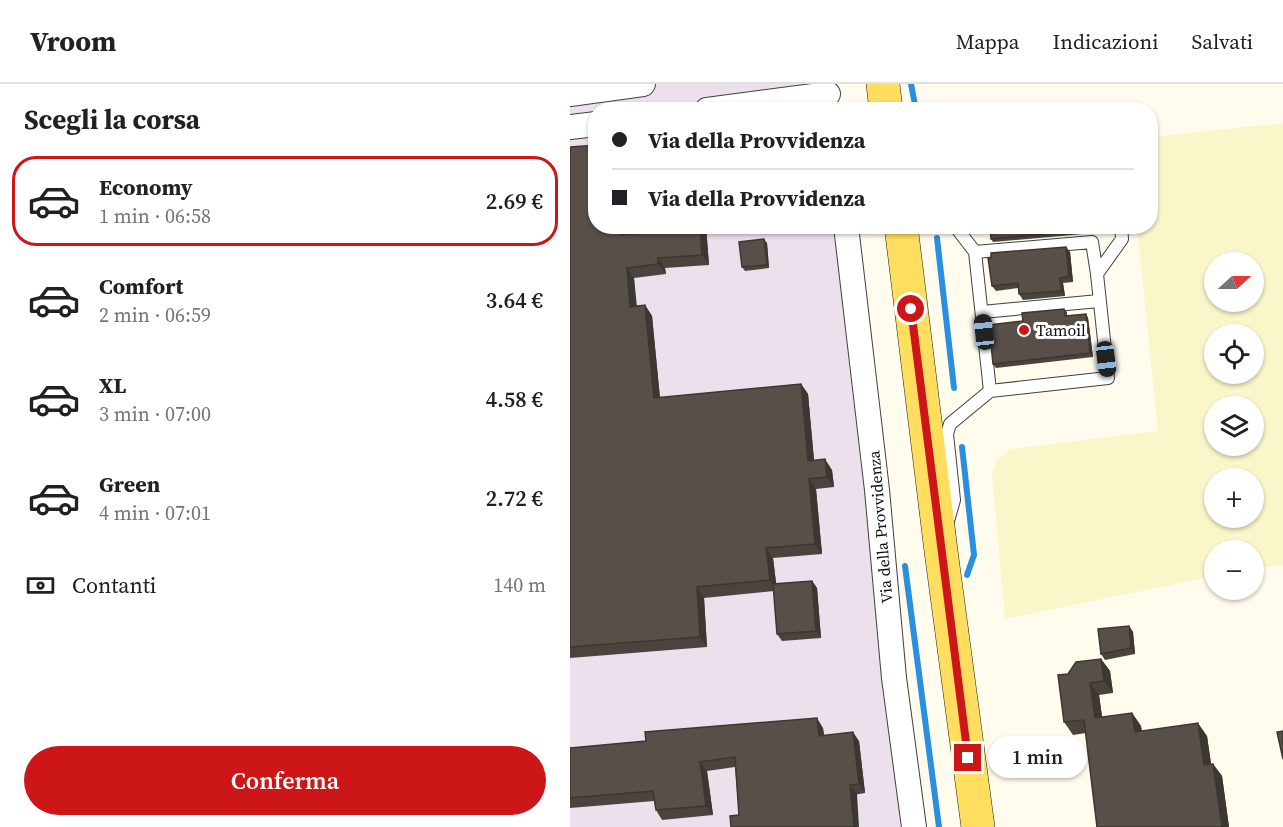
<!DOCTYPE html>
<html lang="it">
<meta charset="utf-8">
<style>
:root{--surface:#fff;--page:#f6f6f6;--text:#202124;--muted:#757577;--line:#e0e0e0;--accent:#cd1618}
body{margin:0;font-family:"Source Serif 4",serif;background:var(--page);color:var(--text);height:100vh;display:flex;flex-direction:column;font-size:22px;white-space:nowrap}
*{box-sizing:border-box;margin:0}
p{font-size:20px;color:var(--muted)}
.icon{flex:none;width:33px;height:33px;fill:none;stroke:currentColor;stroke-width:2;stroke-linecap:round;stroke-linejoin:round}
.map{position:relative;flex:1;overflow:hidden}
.drawer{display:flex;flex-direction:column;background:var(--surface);width:570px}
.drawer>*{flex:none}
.banner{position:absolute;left:18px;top:18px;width:570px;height:132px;border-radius:24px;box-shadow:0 2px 4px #0004;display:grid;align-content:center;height:132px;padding:0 24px;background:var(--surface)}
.needle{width:39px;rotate:69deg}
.controls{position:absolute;left:634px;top:168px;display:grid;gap:12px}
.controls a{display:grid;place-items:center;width:60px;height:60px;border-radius:50%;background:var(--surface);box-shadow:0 2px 4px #0004;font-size:30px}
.end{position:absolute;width:27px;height:27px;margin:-14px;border:8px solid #cd1618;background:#fff;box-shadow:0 0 0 3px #fff}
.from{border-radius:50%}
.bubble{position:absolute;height:42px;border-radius:21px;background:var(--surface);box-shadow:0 2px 4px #0004;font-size:20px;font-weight:600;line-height:42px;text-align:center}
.car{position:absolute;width:18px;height:36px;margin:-18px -9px;border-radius:8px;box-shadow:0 0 4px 2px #0007;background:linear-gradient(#222 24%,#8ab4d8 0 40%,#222 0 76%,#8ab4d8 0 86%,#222 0)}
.banner b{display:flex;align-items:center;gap:21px;height:57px;font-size:22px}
.banner b+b{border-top:2px solid var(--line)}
.banner i{width:15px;height:15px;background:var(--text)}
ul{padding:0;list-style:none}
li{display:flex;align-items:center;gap:18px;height:90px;margin:0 12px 9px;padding:0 12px;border:3px solid transparent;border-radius:24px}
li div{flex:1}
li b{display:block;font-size:22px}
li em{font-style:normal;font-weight:600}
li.on{border-color:var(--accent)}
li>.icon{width:54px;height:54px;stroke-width:1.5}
h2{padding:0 24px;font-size:27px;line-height:72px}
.pay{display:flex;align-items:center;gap:15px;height:66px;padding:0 24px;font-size:22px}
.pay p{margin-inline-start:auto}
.primary-button{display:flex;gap:12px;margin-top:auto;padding:12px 24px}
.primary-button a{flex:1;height:69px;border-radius:36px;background:var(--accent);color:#fff;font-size:24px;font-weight:600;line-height:69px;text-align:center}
header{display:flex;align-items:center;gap:36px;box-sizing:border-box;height:84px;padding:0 30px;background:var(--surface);border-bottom:2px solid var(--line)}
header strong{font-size:28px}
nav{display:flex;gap:33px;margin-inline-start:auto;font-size:21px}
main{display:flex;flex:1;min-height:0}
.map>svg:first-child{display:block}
</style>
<header>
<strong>Vroom</strong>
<nav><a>Mappa</a><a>Indicazioni</a><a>Salvati</a></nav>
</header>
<main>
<section class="drawer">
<h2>Scegli la corsa</h2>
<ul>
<li class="on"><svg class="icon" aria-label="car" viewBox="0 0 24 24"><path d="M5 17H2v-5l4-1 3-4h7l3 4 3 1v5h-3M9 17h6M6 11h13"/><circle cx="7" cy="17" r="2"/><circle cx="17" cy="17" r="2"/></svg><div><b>Economy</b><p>1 min · 06:58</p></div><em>2.69 €</em></li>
<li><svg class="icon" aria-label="car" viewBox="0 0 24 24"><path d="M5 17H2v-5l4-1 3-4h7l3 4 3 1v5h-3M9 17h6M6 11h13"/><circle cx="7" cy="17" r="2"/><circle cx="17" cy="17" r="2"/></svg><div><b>Comfort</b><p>2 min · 06:59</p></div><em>3.64 €</em></li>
<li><svg class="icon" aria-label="car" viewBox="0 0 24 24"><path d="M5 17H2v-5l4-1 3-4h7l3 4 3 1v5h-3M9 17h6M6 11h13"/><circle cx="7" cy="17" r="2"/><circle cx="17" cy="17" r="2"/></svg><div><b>XL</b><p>3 min · 07:00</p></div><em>4.58 €</em></li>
<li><svg class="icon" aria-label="car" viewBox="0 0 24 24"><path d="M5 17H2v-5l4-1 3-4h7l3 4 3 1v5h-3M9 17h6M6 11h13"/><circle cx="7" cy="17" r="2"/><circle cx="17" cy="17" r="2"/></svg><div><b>Green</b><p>4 min · 07:01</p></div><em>2.72 €</em></li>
</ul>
<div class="pay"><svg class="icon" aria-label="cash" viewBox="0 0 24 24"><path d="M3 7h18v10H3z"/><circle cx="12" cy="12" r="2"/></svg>Contanti<p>140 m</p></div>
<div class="primary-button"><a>Conferma</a></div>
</section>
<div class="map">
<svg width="713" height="743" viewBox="0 0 713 743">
<rect width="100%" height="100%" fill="#fffcee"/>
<path fill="#ece0ed" d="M0 0H238L243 25 26 26V142L263 143 279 258 331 743H0Z"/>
<path fill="#f9f6ca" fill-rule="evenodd" d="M713 39V481L684 485V466H645V492L435 535 422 391 426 377 440 365 588 347 567 143 580 142 581 53ZM645 178H684V218H645ZM645 250H684V290H645ZM645 322H684V362H645ZM645 394H684V434H645Z"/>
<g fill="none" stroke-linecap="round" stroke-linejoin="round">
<path stroke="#2a8fdc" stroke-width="6" d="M341 0 346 26
M367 154 384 304
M392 363 404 471 397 491
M335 482 369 743"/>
<defs>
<path id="service" d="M405 168 522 158 527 190
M412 228 529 217
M420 307 538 294 527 190 552 155 551 142
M378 437 384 416 377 350 380 340 420 307 405 168 385 142"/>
<path id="minor" d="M0 10 73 0
M137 26 258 10
M0 43 26 40
M276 142 307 406 324 594 344 743"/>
<path id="primary" d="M313 0 316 26
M331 142 371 467 408 743"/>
</defs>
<use href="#service" stroke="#404040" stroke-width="14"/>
<use href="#minor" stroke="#404040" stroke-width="26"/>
<use href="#primary" stroke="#1e1e1e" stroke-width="34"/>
<use href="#service" stroke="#fff" stroke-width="12"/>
<use href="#minor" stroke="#fff" stroke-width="24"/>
<use href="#primary" stroke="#ffdd5e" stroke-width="33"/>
</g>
<path fill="#4b443e" d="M0 63 26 142H55L56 151 136 142 139 181 95 184 96 190 64 194 66 222 75 221 82 232 90 314 231 300 238 310 244 376 262 386 264 403 246 405 252 470 203 474 206 500 242 497 247 504 251 554 212 557 207 550 204 507 134 514 137 563 0 574Z
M536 142V148L423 158 421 155Z
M197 159 199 184 175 187 172 183Z
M496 163 500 168 503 198 493 199 495 212 453 216 449 210 448 204 426 207 422 202Z
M494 225 497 228V232L516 230 518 234 523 273 426 284 423 280 453 237Z
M559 542 563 548 565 570 535 576 531 570Z
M531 575 540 587 543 609 529 611 532 633 562 629 571 642 572 647 637 652 641 680H643L652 692 659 743H527L516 649 503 651 494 638 498 590Z
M253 644 254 651 289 657 295 709 169 731 165 683 137 687 143 731 92 736 86 726 84 717 0 724V664Z"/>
<path fill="#3d3732" d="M49 142H55L57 162 50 151Z
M130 142H136L139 181 132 171Z
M194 155 197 159 199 184 197 181Z
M496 163 500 168 503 198 499 192Z
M88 174 95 184 96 190 88 180Z
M57 184 64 194 68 233 60 223Z
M490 194 493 199 495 212 491 207Z
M75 221 82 232 91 325 84 314Z
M516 230 518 234 523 273 520 269Z
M231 300 238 310 245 387 238 377Z
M255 375 262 386 264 403 257 393Z
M239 395 246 405 252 470 245 460Z
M196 464 203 474 207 506 200 496Z
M242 497 247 504 251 554 246 547Z
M127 503 134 514 137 563 130 553Z
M559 542 563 548 565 570 561 564Z
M531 575 540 587 543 609 534 597Z
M520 599 529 611 534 646 525 634Z
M562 629 571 642 573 660 565 648Z
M247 634 253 644 255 661 249 652Z
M628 639 637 652 643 693 634 681Z
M283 648 289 657 295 709 289 700Z
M130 678 137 687 143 731 136 722Z
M643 680 652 692 659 743H652Z
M280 701 287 710 289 743H284Z"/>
<path fill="#574f48" stroke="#3d3732" stroke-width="1.5" d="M26 61V142H49L50 151 94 147V142H130L132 171 88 174V180L57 184 60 223 75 221 84 314 231 300 238 377 255 375 257 393 239 395 245 460 196 464 200 496 127 503 130 553 0 563V63Z
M420 142H533L534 144 421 155Z
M194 155 197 181 172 183 169 158Z
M496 163 499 192 490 194 491 207 449 210 448 199 422 202 418 174H421V169Z
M494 225 495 232 516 230 520 269 423 280 419 241 453 237 452 229Z
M242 497 246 547 207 550 203 500Z
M559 542 561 564 531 570 528 545Z
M531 575 534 597 520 599 525 634 562 629 565 648 628 639 634 681 643 680 652 743H527L514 636 494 638 488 591 498 590 506 578Z
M247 634 249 652 283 648 289 700 280 701 284 743H161L160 732 169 731 165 673 130 678 136 722 86 726 83 707 0 714V664L76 657 75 648Z
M713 647V675L707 648Z"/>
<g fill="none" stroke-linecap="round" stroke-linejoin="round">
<path stroke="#cd1618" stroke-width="8" d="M341 225 398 674"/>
</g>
<circle fill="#cd1618" stroke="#fff" stroke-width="2" cx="454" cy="246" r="6"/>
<g text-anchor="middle" stroke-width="6" stroke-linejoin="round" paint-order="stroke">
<g font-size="16" fill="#0d0d0d" stroke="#fff" text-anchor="start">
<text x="466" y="252">Tamoil</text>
</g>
<g font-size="16" fill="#0d0d0d" stroke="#fff">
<text transform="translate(310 443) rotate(-95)" y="6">Via della Provvidenza</text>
</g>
</g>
</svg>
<div class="controls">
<a><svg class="needle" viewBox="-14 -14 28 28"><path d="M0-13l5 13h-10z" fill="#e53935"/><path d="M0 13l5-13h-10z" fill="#757577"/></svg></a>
<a><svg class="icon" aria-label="locate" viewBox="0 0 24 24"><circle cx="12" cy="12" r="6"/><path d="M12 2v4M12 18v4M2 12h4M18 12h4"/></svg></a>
<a><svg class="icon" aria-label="layers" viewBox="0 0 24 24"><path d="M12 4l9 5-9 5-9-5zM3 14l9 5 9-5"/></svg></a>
<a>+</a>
<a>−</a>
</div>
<i class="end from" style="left:341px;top:225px"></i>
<i class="end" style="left:398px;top:674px"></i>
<div class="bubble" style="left:418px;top:652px;width:99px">1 min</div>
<i class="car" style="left:414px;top:248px;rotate:354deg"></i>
<i class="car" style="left:536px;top:275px;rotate:173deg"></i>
<div class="banner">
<b><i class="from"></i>Via della Provvidenza</b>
<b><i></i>Via della Provvidenza</b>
</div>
</div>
</main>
